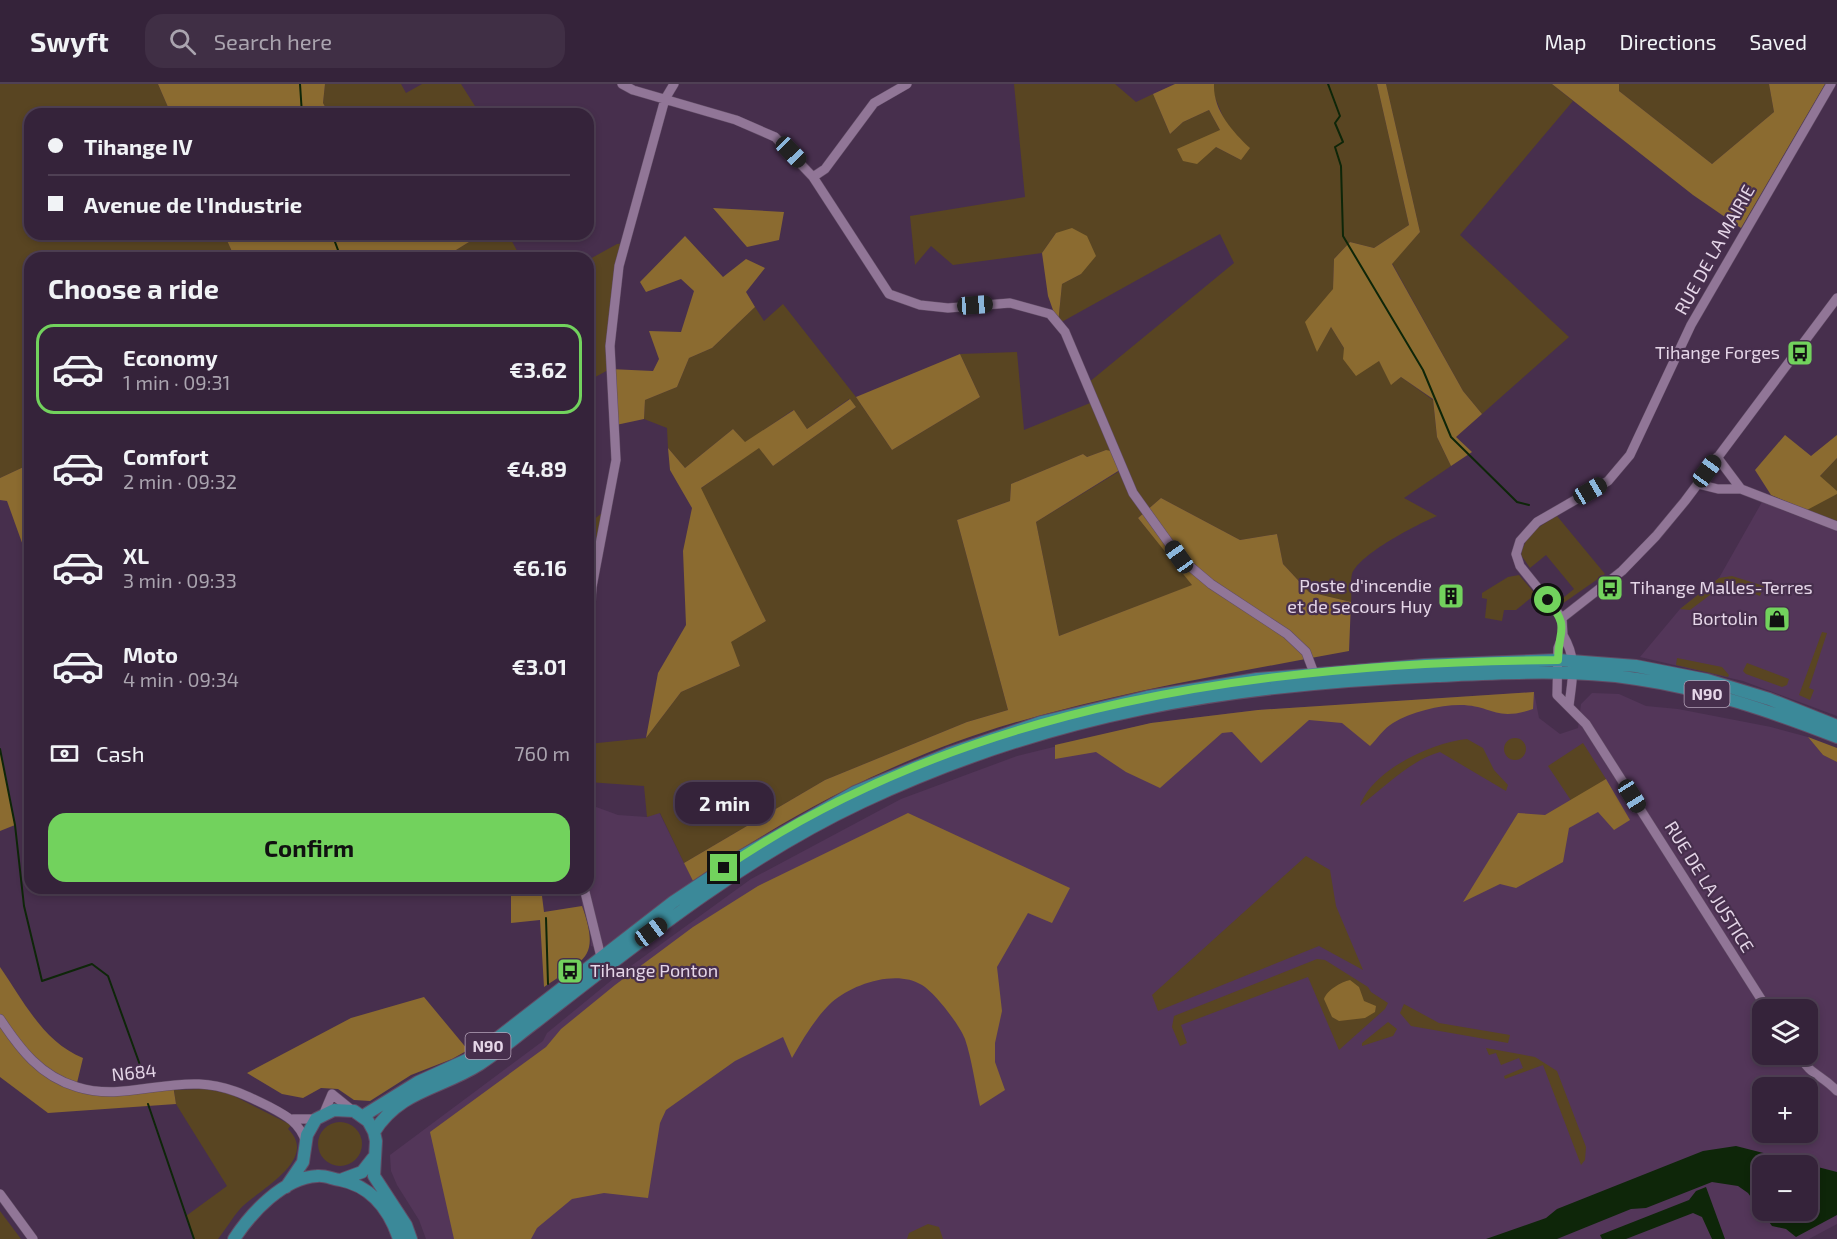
<!DOCTYPE html>
<meta charset="utf-8">
<style>
:root{--surface:#35233a;--page:#402f45;--text:#f1f3f6;--muted:#aaa4af;--line:#4f4054;--accent:#72d25d}
body{margin:0;font-family:"Exo 2",sans-serif;background:var(--page);color:var(--text);height:100vh;display:flex;flex-direction:column;font-size:22px;white-space:nowrap}
*{box-sizing:border-box;margin:0}
p{font-size:20px;color:var(--muted)}
.icon{flex:none;width:33px;height:33px;fill:none;stroke:currentColor;stroke-width:2;stroke-linecap:round;stroke-linejoin:round}
.map{position:relative;flex:1;overflow:hidden}
.panel{position:absolute;left:24px;top:168px;width:570px;height:642px;display:flex;flex-direction:column;background:var(--surface);border-radius:18px;box-shadow:0 3px 9px #0003,0 0 0 2px var(--line)}
.panel>*{flex:none}
.guide{position:absolute;left:24px;top:24px;width:570px;height:132px;border-radius:18px;box-shadow:0 3px 9px #0003,0 0 0 2px var(--line);display:grid;align-content:center;height:132px;padding:0 24px;background:var(--surface)}
.controls{position:absolute;left:1752px;top:915px;display:grid;gap:12px}
.controls a{display:grid;place-items:center;width:66px;height:66px;border-radius:12px;background:var(--surface);box-shadow:0 3px 9px #0003,0 0 0 2px var(--line);font-size:30px}
.end{position:absolute;width:27px;height:27px;margin:-14px;border:8px solid #72d25d;background:#111;box-shadow:0 0 0 3px #111}
.from{border-radius:50%}
.bubble{position:absolute;height:42px;border-radius:18px;background:var(--surface);box-shadow:0 3px 9px #0003,0 0 0 2px var(--line);font-size:20px;font-weight:700;line-height:42px;text-align:center}
.car{position:absolute;width:18px;height:36px;margin:-18px -9px;border-radius:8px;box-shadow:0 0 4px 2px #0007;background:linear-gradient(#222 24%,#8ab4d8 0 40%,#222 0 76%,#8ab4d8 0 86%,#222 0)}
.guide b{display:flex;align-items:center;gap:21px;height:57px;font-size:22px}
.guide b+b{border-top:2px solid var(--line)}
.guide i{width:15px;height:15px;background:var(--text)}
ul{padding:0;list-style:none}
li{display:flex;align-items:center;gap:18px;height:90px;margin:0 12px 9px;padding:0 12px;border:3px solid transparent;border-radius:18px}
li div{flex:1}
li b{display:block;font-size:22px}
li em{font-style:normal;font-weight:700}
li.active{border-color:var(--accent)}
li>.icon{width:54px;height:54px;stroke-width:1.5}
h2{padding:0 24px;font-size:27px;line-height:72px}
.pay{display:flex;align-items:center;gap:15px;height:66px;padding:0 24px;font-size:22px}
.pay p{margin-inline-start:auto}
.cta{display:flex;gap:12px;margin-top:auto;padding:12px 24px}
.cta a{flex:1;height:69px;border-radius:18px;background:var(--accent);color:#111;font-size:24px;font-weight:700;line-height:69px;text-align:center}
header{display:flex;align-items:center;gap:36px;box-sizing:border-box;height:84px;padding:0 30px;background:var(--surface);border-bottom:2px solid var(--line)}
header strong{font-size:28px}
nav{display:flex;gap:33px;margin-inline-start:auto;font-size:21px}
.search{width:420px;height:54px;background:var(--page);display:flex;align-items:center;gap:15px;box-sizing:border-box;padding:0 21px;border-radius:18px;color:var(--muted);font-size:22px}
.map>svg:first-child{display:block}
</style>
<header>
<strong>Swyft</strong>
<div class="search"><svg class="icon" aria-label="search" viewBox="0 0 24 24"><circle cx="10" cy="10" r="6"/><path d="M15 15l6 6"/></svg>Search here</div>
<nav><a>Map</a><a>Directions</a><a>Saved</a></nav>
</header>
<div class="map">
<svg width="1837" height="1155" viewBox="0 0 1837 1155">
<rect width="100%" height="100%" fill="#472f4d"/>
<path fill="#533659" fill-rule="evenodd" d="M1762 418 1837 447V632L1743 597 1640 573 1680 525 1719 494Z
M1534 608 1539 634 1560 650 1578 644 1581 620 1592 609 1619 610 1646 622 1678 625 1771 643 1808 653 1823 671 1837 678V1140L1809 1155H426L419 1136 397 1101 391 1087 390 1071 543 957 547 949 613 895 751 795 901 715 1017 672 1151 639 1258 626ZM1762 926H1808V970H1762ZM1762 1004H1808V1048H1762ZM1762 1082H1808V1126H1762Z
M588 720 618 731 647 733 659 728 693 797 601 865 591 862V845L582 822 581 804H588Z"/>
<path fill="#594522" d="M0 0H158L171 30H30V150H224L235 174H30V380L0 394Z
M325 0H401L406 9 422 0H461L480 30H329L323 19Z
M1014 0H1115L1136 18 1153 10 1170 50 1183 38 1209 26 1220 46 1216 63 1241 76 1214 11V0H1377L1409 141 1374 164 1350 158 1334 175 1333 205 1317 267 1331 243 1344 264 1379 277 1392 300 1401 293 1433 316 1437 353 1451 382 1404 414 1437 432C1418 440 1359 470 1352 490 1350 498 1352 510 1351 518L1309 508 1283 480 1277 450 1240 456 1161 414 1138 434 1193 501 1059 552 1036 438 1123 385 1106 366 1087 373 1083 370 1011 400 1010 417 957 436 1008 626 967 638 825 696 684 779 660 729 647 733 644 702 588 698V660L646 654 681 608 740 582 730 558 766 537 700 405 759 363 773 382 856 323 849 315 807 345 793 326 745 359 733 345 685 384 668 364 667 344 644 335 645 316 677 303 689 274 712 264 755 223 764 237 783 220 856 313 892 366 980 313 960 270 1017 268 1024 346 1095 317 1088 299 1234 179 1220 150 1058 240 1062 200 1081 190 1056 149 1042 169 953 181 931 162 915 181 910 132 1025 113Z
M1386 0H1552L1573 17 1460 151 1569 253 1482 330 1463 307 1392 179 1420 148Z
M1619 0H1769L1774 28 1712 80 1619 7Z
M482 150H508L521 174H443Z
M625 159 610 285 588 297V176L617 160Z
M1837 374V437L1807 426 1820 392Z
M607 425 598 467 588 474V440Z
M1557 432 1605 490 1562 520 1558 518 1574 505 1546 471 1530 484 1521 471C1524 451 1541 441 1557 432Z
M1519 491 1542 518 1539 521 1532 513 1516 526H1504L1502 537 1485 534 1487 515 1482 514V509L1508 493Z
M1732 492 1764 502 1760 512 1726 499 1690 526 1680 525 1719 494Z
M1822 548 1827 549 1809 604 1814 606 1810 616 1799 611Z
M1677 574 1722 583 1729 591 1728 593 1676 581Z
M1747 579 1789 595 1787 601 1782 603 1746 590 1743 587Z
M1504 665a11 11 0 1 1 22 0a11 11 0 1 1-22 0Z
M1467 655 1483 664 1494 686 1508 701 1506 707 1440 668C1409 677 1385 703 1360 722 1371 687 1432 658 1467 655Z
M1583 659 1606 695 1572 718 1548 682Z
M1306 772 1330 786 1336 822 1363 886 1319 862 1158 927 1152 911Z
M1317 875 1325 876 1368 903 1371 908 1388 919 1385 925 1339 966 1308 893 1181 941 1187 959 1180 962 1172 943 1174 932Z
M1404 920 1439 939 1510 951 1508 959 1411 942 1400 929Z
M1388 938 1397 945 1393 952 1362 962V959Z
M1486 964 1535 973 1557 987 1586 1063 1585 1076 1581 1081 1543 981 1505 995 1504 992 1523 984 1519 974 1501 981 1496 969 1489 971Z
M206 1005 230 1010 291 1041 288 1045C320 1076 258 1106 240 1125 232 1134 226 1145 218 1155H194L186 1132 227 1102 176 1020 174 1006Z
M318 1060a22 22 0 1 1 44 0a22 22 0 1 1-44 0Z
M0 1127 21 1155H0Z
M928 1140 939 1143 943 1155H907L909 1149Z"/>
<path fill="#8b6b30" d="M158 0H325L323 19 329 30H171Z
M1175 0H1214C1213 26 1232 47 1250 64L1241 76 1216 63 1197 80 1183 77 1177 65 1220 46 1209 26 1183 38 1170 50 1153 10Z
M1377 0H1386L1420 148 1392 180 1463 307 1482 330 1456 353 1472 368 1451 382 1437 353 1433 315 1401 293 1391 301 1379 277 1356 292 1343 275 1344 264 1331 243 1317 268 1305 238 1333 205 1334 175 1350 158 1374 164 1409 141Z
M1552 0H1619V7L1712 80 1774 28 1769 0H1825L1741 144 1693 111Z
M713 124 784 128 779 156 747 163Z
M1072 144 1087 152 1096 172 1081 190 1062 200 1058 240 1048 212 1042 169 1056 149Z
M224 150H482L443 174H235Z
M685 152 723 193 746 175 765 184 746 208 755 223 712 264 689 274 677 303 645 316 644 335 616 341 610 285 653 287 659 275 649 247 681 248 694 207 681 195 646 208 640 198Z
M960 270 980 313 892 366 856 313Z
M850 315 856 323 773 382 759 364 701 404 766 537 731 558 740 582 681 608 646 654 658 589 686 541 683 467 692 424 670 386 668 364 685 384 733 345 745 358 794 326 807 345Z
M1785 351 1811 372 1837 351V374L1820 392 1837 407V410L1807 426 1771 411 1755 386Z
M1106 366 1116 368 1123 384 1036 438 1059 552 1192 501 1138 434 1161 414 1240 456 1277 450 1283 480 1309 508 1351 518 1349 567C1237 588 1123 607 1013 639 898 673 791 729 693 797L684 779 825 696 967 638 1008 626 957 436 1010 417 1011 400 1083 370 1087 373Z
M30 380V481L7 417 0 416V394Z
M1534 608 1533 625C1494 638 1492 621 1460 621 1439 621 1411 628 1393 639 1384 644 1377 655 1370 662L1342 639 1309 636 1261 679 1232 648 1222 649 1160 704 1126 688 1096 668 1055 675V661L1151 639 1258 626Z
M1808 653 1837 664V678L1823 671Z
M0 665 15 741 0 747Z
M1606 695 1630 736 1614 746 1598 728 1569 744 1563 778 1516 804 1500 800 1463 818 1518 729 1545 731Z
M908 729 1070 804 1052 839 1028 829 997 883 1002 927 995 959V978L1005 1006 980 1022C975 1000 972 976 965 955 959 940 935 909 922 901 896 885 853 900 832 918 815 934 803 955 792 974L783 953 735 977 666 1026 660 1039 648 1114 604 1109 572 1115 537 1144 531 1155H454L430 1048 546 963 561 945 615 901 693 843 758 802Z
M511 804H541L544 828 582 822C601 875 584 875 544 903L540 836 511 839Z
M0 883C23 916 43 958 83 974L76 1003 99 1008 173 1001 176 1020 48 1029 0 993Z
M1350 896 1359 903 1364 917 1376 922 1375 928 1365 934 1339 937 1332 933 1324 915C1327 906 1341 898 1350 896Z
M424 913 468 966 452 975 411 991 370 1017 354 1016 338 1005 321 1004 303 1014 282 1010 247 989 351 934Z"/>
<path fill="#0e2609" fill-rule="evenodd" d="M1736 1062 1837 1088V1131L1796 1153 1786 1145 1772 1142 1748 1109 1738 1102 1712 1098 1646 1124 1631 1125 1557 1155H1486L1546 1134 1557 1125 1703 1067ZM1762 1082H1808V1126H1762Z
M1706 1103 1725 1155H1712L1702 1133 1693 1129 1626 1155H1602L1600 1151 1689 1116 1696 1107Z"/>
<g fill="none" stroke-linecap="round" stroke-linejoin="round">
<path stroke="#0e2609" stroke-width="2" d="M300 0 302 30
M1328 0 1340 32 1335 39 1343 58 1335 63 1341 82 1343 152 1423 286 1451 353 1517 418 1529 421
M332 150 341 174
M0 665 15 741 24 822 42 897 92 880 108 892 140 981
M546 834 548 900
M148 1020 194 1155"/>
<defs>
<path id="minor" d="M622 0 633 6 736 36 775 53 813 93 889 210 920 221 948 224 1010 219 1050 230 1065 248 1133 409 1179 473 1211 500 1287 550 1306 568 1314 589
M813 93 825 85 874 19 907 0
M1717 373 1741 405
M1698 400 1718 405H1741L1837 442
M1562 534 1520 482 1516 470 1520 457 1537 438 1608 397 1630 371 1691 241 1831 0
M1563 551C1578 576 1572 594 1569 622
M588 562 592 503 616 376 610 262 619 182 665 15 674 0
M584 804 602 877
M1768 926 1586 640 1557 611 1558 564 1563 551 1562 534 1622 487 1656 452 1685 417 1837 214
M0 935C20 965 40 992 77 1003 118 1016 158 998 199 1000 225 1001 246 1011 268 1022 287 1032 299 1038 306 1058
M1798 970C1811 992 1821 990 1837 1007
M324 1029 332 1010 353 1027
M293 1035H316
M0 1110 33 1155"/>
<path id="major" d="M363 1032 418 998 473 973 673 818 742 772 855 708 948 670 1042 638 1147 613 1257 595 1425 581 1558 576 1636 582 1707 596 1769 615 1837 642
M374 1048C400 1006 441 1005 480 980 500 967 518 951 537 937 641 856 743 774 862 718 1051 629 1231 600 1437 592 1504 589 1571 585 1637 595 1706 605 1773 628 1837 653
M343 1095 362 1088 373 1074
M286 1103 303 1078 307 1051 316 1035 334 1026 354 1027 368 1037 374 1048 376 1057 374 1092 406 1141 411 1155
M234 1155C251 1129 283 1094 317 1092 325 1091 332 1095 340 1096 371 1102 389 1125 399 1155"/>
</defs>
<use href="#minor" stroke="#614c65" stroke-width="10"/>
<use href="#major" stroke="#614c65" stroke-width="14"/>
<use href="#minor" stroke="#917697" stroke-width="9"/>
<use href="#major" stroke="#3b8999" stroke-width="12"/>
</g>
<g fill="none" stroke-linecap="round" stroke-linejoin="round">
<path stroke="#72d25d" stroke-width="8" d="M724 784C968 618 1269 578 1558 576 1558 544 1571 546 1548 516"/>
</g>
<defs>
<symbol id="bus-square" viewBox="-11 -11 22 22"><rect x="-9" y="-9" width="18" height="18" rx="4" fill="#72d25d" stroke="#472f4d"/><path d="M-5-6H5V4H4V6H2V4H-2V6H-4V4H-5ZM-3.5-4V0h7V-4ZM-3.5 1.2v1.5H-2V1.2ZM2 1.2v1.5H3.5V1.2Z" fill="#111"/></symbol>
<symbol id="building-square" viewBox="-11 -11 22 22"><rect x="-9" y="-9" width="18" height="18" rx="4" fill="#72d25d" stroke="#472f4d"/><path d="M-4-6H4V6H1V3H-1V6H-4ZM-2.5-4.3h1.7v1.8h-1.7ZM.8-4.3h1.7v1.8H.8ZM-2.5-1h1.7V.8h-1.7ZM.8-1h1.7V.8H.8Z" fill="#111"/></symbol>
<symbol id="shop-square" viewBox="-11 -11 22 22"><rect x="-9" y="-9" width="18" height="18" rx="4" fill="#72d25d" stroke="#472f4d"/><path d="M-5-2.5h2.3a2.7 3.5 0 0 1 5.4 0H5L5.5 6h-11ZM-1.5-2.5h3a1.5 2.3 0 0 0-3 0Z" fill="#111"/></symbol>
</defs>
<g fill-rule="evenodd">
<use href="#bus-square" x="1785" y="254" width="30" height="30"/>
<use href="#bus-square" x="1595" y="489" width="30" height="30"/>
<use href="#building-square" x="1436" y="497" width="30" height="30"/>
<use href="#shop-square" x="1762" y="520" width="30" height="30"/>
<use href="#bus-square" x="555" y="872" width="30" height="30"/>
</g>
<g text-anchor="middle" stroke-width="4.5" stroke-linejoin="round" paint-order="stroke">
<g fill="#472f4d" stroke="#b6a4ba" stroke-width="1.5">
<rect x="1684.5" y="597" width="45" height="26" rx="4.5"/>
<rect x="465.5" y="949" width="45" height="26" rx="4.5"/>
</g>
<g font-size="16" font-weight="bold" fill="#e5d6e8">
<text x="1707" y="616">N90</text>
<text x="488" y="968">N90</text>
</g>
<g font-size="18" fill="#e5d6e8" stroke="#472f4d">
<text transform="translate(1715 166) rotate(-61)" y="6">RUE DE LA MAIRIE</text>
<text transform="translate(1709 803) rotate(58)" y="6">RUE DE LA JUSTICE</text>
<text transform="translate(134 989) rotate(-6)" y="6">N684</text>
</g>
<g font-size="18" fill="#e5d6e8" stroke="#472f4d" text-anchor="end">
<text x="1780" y="275">Tihange Forges</text>
<text x="1432" y="508">Poste d'incendie<tspan x="1432" dy="21">et de secours Huy</tspan></text>
<text x="1630" y="510" text-anchor="start">Tihange Malles-Terres</text>
<text x="1758" y="541">Bortolin</text>
<text x="590" y="893" text-anchor="start">Tihange Ponton</text>
</g>
</g>
</svg>
<div class="controls">
<a><svg class="icon" aria-label="layers" viewBox="0 0 24 24"><path d="M12 4l9 5-9 5-9-5zM3 14l9 5 9-5"/></svg></a>
<a>+</a>
<a>−</a>
</div>
<i class="end from" style="left:1548px;top:516px"></i>
<i class="end" style="left:724px;top:784px"></i>
<div class="bubble" style="left:675px;top:698px;width:99px">2 min</div>
<i class="car" style="left:791px;top:68px;rotate:136deg"></i>
<i class="car" style="left:975px;top:221px;rotate:86deg"></i>
<i class="car" style="left:1707px;top:387px;rotate:36deg"></i>
<i class="car" style="left:1590px;top:407px;rotate:60deg"></i>
<i class="car" style="left:1179px;top:473px;rotate:325deg"></i>
<i class="car" style="left:1632px;top:712px;rotate:148deg"></i>
<i class="car" style="left:651px;top:848px;rotate:54deg"></i>
<div class="guide">
<b><i class="from"></i>Tihange IV</b>
<b><i></i>Avenue de l'Industrie</b>
</div>
<section class="panel">
<h2>Choose a ride</h2>
<ul>
<li class="active"><svg class="icon" aria-label="car" viewBox="0 0 24 24"><path d="M5 17H2v-5l4-1 3-4h7l3 4 3 1v5h-3M9 17h6M6 11h13"/><circle cx="7" cy="17" r="2"/><circle cx="17" cy="17" r="2"/></svg><div><b>Economy</b><p>1 min · 09:31</p></div><em>€3.62</em></li>
<li><svg class="icon" aria-label="car" viewBox="0 0 24 24"><path d="M5 17H2v-5l4-1 3-4h7l3 4 3 1v5h-3M9 17h6M6 11h13"/><circle cx="7" cy="17" r="2"/><circle cx="17" cy="17" r="2"/></svg><div><b>Comfort</b><p>2 min · 09:32</p></div><em>€4.89</em></li>
<li><svg class="icon" aria-label="car" viewBox="0 0 24 24"><path d="M5 17H2v-5l4-1 3-4h7l3 4 3 1v5h-3M9 17h6M6 11h13"/><circle cx="7" cy="17" r="2"/><circle cx="17" cy="17" r="2"/></svg><div><b>XL</b><p>3 min · 09:33</p></div><em>€6.16</em></li>
<li><svg class="icon" aria-label="car" viewBox="0 0 24 24"><path d="M5 17H2v-5l4-1 3-4h7l3 4 3 1v5h-3M9 17h6M6 11h13"/><circle cx="7" cy="17" r="2"/><circle cx="17" cy="17" r="2"/></svg><div><b>Moto</b><p>4 min · 09:34</p></div><em>€3.01</em></li>
</ul>
<div class="pay"><svg class="icon" aria-label="cash" viewBox="0 0 24 24"><path d="M3 7h18v10H3z"/><circle cx="12" cy="12" r="2"/></svg>Cash<p>760 m</p></div>
<div class="cta"><a>Confirm</a></div>
</section>
</div>
